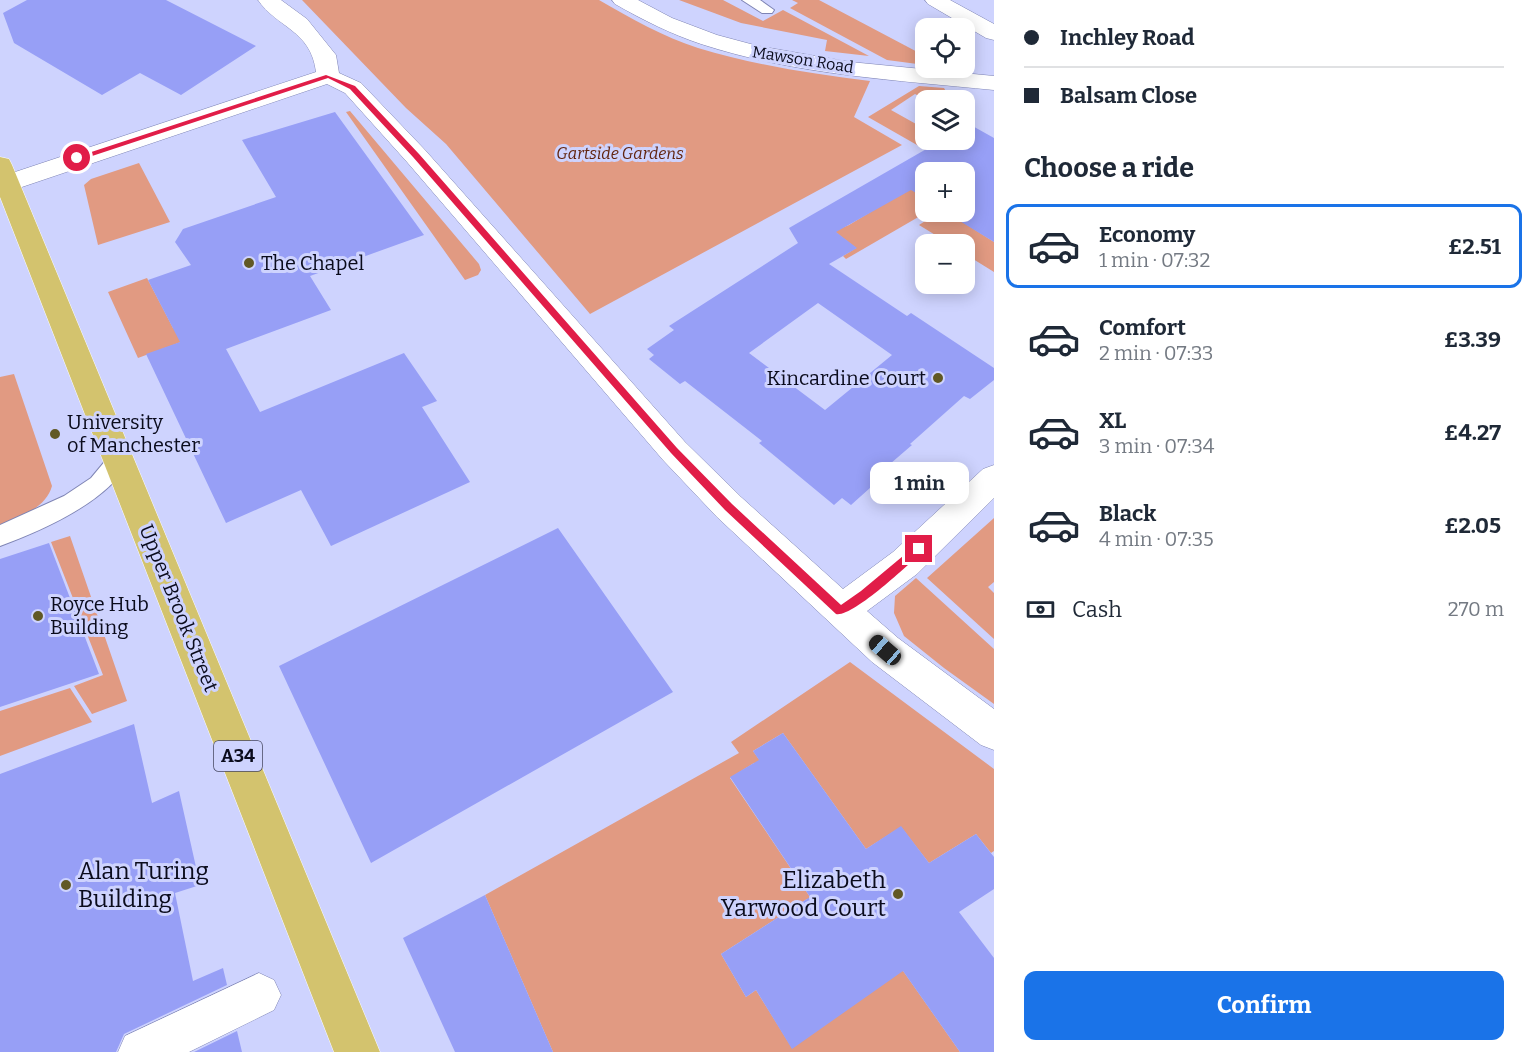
<!DOCTYPE html>
<meta charset="utf-8">
<style>
:root{--surface:#fff;--page:#f2f2f3;--text:#1f2937;--muted:#747a83;--line:#e0e1e3;--accent:#1a73e8}
body{margin:0;font-family:Bitter,serif;background:var(--page);color:var(--text);height:100vh;display:flex;flex-direction:column;font-size:22px;white-space:nowrap}
*{box-sizing:border-box;margin:0}
p{font-size:20px;color:var(--muted)}
.icon{flex:none;width:33px;height:33px;fill:none;stroke:currentColor;stroke-width:2;stroke-linecap:round;stroke-linejoin:round}
.map{position:relative;flex:1;overflow:hidden}
.side{display:flex;flex-direction:column;background:var(--surface);width:540px}
.side>*{flex:none}
.top-card{display:grid;align-content:center;height:132px;padding:0 30px;background:var(--surface)}
.tools{position:absolute;left:915px;top:18px;display:grid;gap:12px}
.tools a{display:grid;place-items:center;width:60px;height:60px;border-radius:12px;background:var(--surface);box-shadow:0 3px 15px #0003;font-size:30px}
.end{position:absolute;width:27px;height:27px;margin:-14px;border:8px solid #e11d48;background:#fff;box-shadow:0 0 0 3px #fff}
.from{border-radius:50%}
.bubble{position:absolute;height:42px;border-radius:12px;background:var(--surface);box-shadow:0 3px 15px #0003;font-size:20px;font-weight:700;line-height:42px;text-align:center}
.car{position:absolute;width:18px;height:36px;margin:-18px -9px;border-radius:8px;box-shadow:0 0 4px 2px #0007;background:linear-gradient(#222 24%,#8ab4d8 0 40%,#222 0 76%,#8ab4d8 0 86%,#222 0)}
.top-card b{display:flex;align-items:center;gap:21px;height:57px;font-size:22px}
.top-card b+b{border-top:2px solid var(--line)}
.top-card i{width:15px;height:15px;background:var(--text)}
ul{padding:0;list-style:none}
li{display:flex;align-items:center;gap:18px;height:84px;margin:0 12px 9px;padding:0 18px;border:3px solid transparent;border-radius:12px}
li div{flex:1}
li b{display:block;font-size:22px}
li em{font-style:normal;font-weight:700}
li.current{border-color:var(--accent)}
li>.icon{width:54px;height:54px;stroke-width:1.5}
h2{padding:0 30px;font-size:27px;line-height:72px}
.pay{display:flex;align-items:center;gap:15px;height:66px;padding:0 30px;font-size:22px}
.pay p{margin-inline-start:auto}
.button{display:flex;gap:12px;margin-top:auto;padding:12px 30px}
.button a{flex:1;height:69px;border-radius:12px;background:var(--accent);color:#fff;font-size:24px;font-weight:700;line-height:69px;text-align:center}
main{display:flex;flex:1;min-height:0}
.map>svg:first-child{display:block}
</style>
<main>
<div class="map">
<svg width="994" height="1052" viewBox="0 0 994 1052">
<rect width="100%" height="100%" fill="#ced3fe"/>
<path fill="#e19a82" d="M302 0H599C630 18 664 37 698 48 754 65 812 74 870 81L854 117 902 145 590 314 446 144 406 108Z
M679 0H723L763 21 783 10 869 56 825 51 827 40 741 23Z
M792 0H819L925 56V65L887 60 790 8 798 3Z
M919 86 944 88 948 95C935 103 927 101 915 94L891 110 925 129 926 140H944L994 168V189L868 117Z
M350 111 479 264 481 270 478 275 465 280 346 112Z
M139 163 170 222 98 245 84 185 91 179Z
M925 179 927 212 846 259 843 256 856 248 834 231 849 225Z
M939 212H947L994 242V272L965 254 964 244H950L919 225Z
M147 278 173 328 286 286 319 291 138 358 108 292Z
M14 374 52 486C46 508 19 518 0 527V377Z
M994 518V582L988 587 994 593V639L927 578Z
M70 536 127 701 92 714 74 686 103 675 51 542Z
M916 578 994 649V704L944 668 904 636 894 613 895 596Z
M850 662 994 769V851L991 853 976 834 929 863 901 827 866 849 783 733 753 751 763 765 754 763 730 778 814 903 807 899 721 954 746 997 756 990 792 1048 894 958 960 1052H553L485 895 739 753 731 742Z
M70 688 92 722 0 756V711Z"/>
<path fill="#979ff6" fill-rule="evenodd" d="M27 0H166L256 46 181 95 140 73 102 95 14 43 3 13Z
M335 112 424 235 310 276 331 310 226 349 260 412 404 353 437 401 422 407 470 482 331 546 301 490 226 523 146 354 180 342 148 280 191 265 175 242 183 229 276 197 242 140Z
M969 124 994 138V242L945 212H964V172H926V199L911 190 836 232 857 248 829 264 907 316 911 313 994 368V380L970 399 964 396 910 444 912 445 876 476 880 479 851 505 842 498 834 505 759 443 762 441 685 381 680 384 649 359 654 355 647 349 674 330 669 326 798 243 789 228 942 140H964V127ZM818 303 892 355 825 410 749 353Z
M558 528 673 692 371 863 279 666Z
M49 543 99 674 0 707V559Z
M134 724 152 803 179 791 200 885 175 893 193 981 223 968 227 985 124 1034 116 1052H0V774Z
M783 733 866 849 901 826 929 863 976 834 994 857V889L959 912 994 958V1052H960L903 971 792 1049 756 990 746 997 721 954 810 897 730 777 759 760 753 751Z
M485 895 553 1052H455L403 938Z
M237 1031 242 1052H194Z"/>
<g fill="none" stroke-linecap="round" stroke-linejoin="round">
<defs>
<path id="service" d="M742 0H760L774 10 772 13H762Z
M119 451 127 454 130 460C108 502 43 530 0 546V525L64 496 91 478 111 454Z"/>
<path id="pedestrian" d="M259 973 274 980 281 995 274 1010 189 1052H118L125 1036Z"/>
<path id="minor" d="M258 0H281L307 19 336 55 339 73 361 83 425 150 685 442 741 497 843 589 893 552 983 469 994 465V498L917 574 867 611 898 638 994 709V750L981 745 872 662 717 517 663 460 407 162 345 93 327 84 16 189 7 191 0 189V177L316 72C311 30 277 28 258 0Z
M612 0H638L672 18 717 35 758 46 850 62 994 76V90C896 80 796 75 701 44 671 34 643 20 615 4Z
M925 0H950L994 24V40L986 38 928 4Z"/>
<path id="trunk" d="M0 157 9 159 12 165 380 1052H334L0 197Z"/>
</defs>
<use href="#service" stroke="#7e84b4" stroke-width="2"/>
<use href="#pedestrian" stroke="#7e84b4" stroke-width="1"/>
<use href="#minor" stroke="#7e84b4" stroke-width="1"/>
<use href="#trunk" stroke="#fff" stroke-width="1"/>
<use href="#service" fill="#fff" fill-rule="evenodd"/>
<use href="#pedestrian" fill="#fff" fill-rule="evenodd"/>
<use href="#minor" fill="#fff" fill-rule="evenodd"/>
<use href="#trunk" fill="#d3c36e" fill-rule="evenodd"/>
</g>
<path fill="#e11d48" d="M326 75 355 86 419 154 677 448 732 504 841 605 861 591 915 546H922V552C908 565 852 618 836 614L725 510 671 453 413 157 350 89 328 78 80 160 73 158Z"/>
<g fill="#615824" stroke="#ced3fe" stroke-width="2">
<circle cx="249" cy="263" r="6"/>
<circle cx="938" cy="378" r="6"/>
<circle cx="55" cy="434" r="6"/>
<circle cx="38" cy="616" r="6"/>
<circle cx="66" cy="885" r="6"/>
<circle cx="898" cy="894" r="6"/>
</g>
<g text-anchor="middle" stroke-width="6" stroke-linejoin="round" paint-order="stroke">
<g font-size="16" fill="#0a0b1c" stroke="#ced3fe">
<text transform="translate(803 59) rotate(9)" y="6">Mawson Road</text>
</g>
<g font-size="16" font-style="italic" fill="#61240f" stroke="#ced3fe">
<text x="620" y="159">Gartside Gardens</text>
</g>
<rect fill="#ced3fe" stroke="#454760" stroke-width="1.5" x="214" y="741" width="48" height="30" rx="4.5"/>
<g font-size="18" font-weight="bold" fill="#0a0b1c">
<text x="238" y="762">A34</text>
</g>
<g font-size="20" fill="#0a0b1c" stroke="#ced3fe" text-anchor="start">
<text x="261" y="270">The Chapel</text>
<text x="926" y="385" text-anchor="end">Kincardine Court</text>
<text x="67" y="429">University<tspan x="67" dy="23">of Manchester</tspan></text>
<text x="50" y="611">Royce Hub<tspan x="50" dy="23">Building</tspan></text>
</g>
<g font-size="20" fill="#0a0b1c" stroke="#ced3fe">
<text transform="translate(179 608) rotate(68)" y="7">Upper Brook Street</text>
</g>
<g font-size="24" fill="#0a0b1c" stroke="#ced3fe" text-anchor="start">
<text x="78" y="879">Alan Turing<tspan x="78" dy="28">Building</tspan></text>
<text x="886" y="888" text-anchor="end">Elizabeth<tspan x="886" dy="28">Yarwood Court</tspan></text>
</g>
</g>
</svg>
<div class="tools">
<a><svg class="icon" aria-label="locate" viewBox="0 0 24 24"><circle cx="12" cy="12" r="6"/><path d="M12 2v4M12 18v4M2 12h4M18 12h4"/></svg></a>
<a><svg class="icon" aria-label="layers" viewBox="0 0 24 24"><path d="M12 4l9 5-9 5-9-5zM3 14l9 5 9-5"/></svg></a>
<a>+</a>
<a>−</a>
</div>
<i class="end from" style="left:77px;top:158px"></i>
<i class="end" style="left:919px;top:549px"></i>
<div class="bubble" style="left:870px;top:462px;width:99px">1 min</div>
<i class="car" style="left:885px;top:650px;rotate:311deg"></i>
</div>
<section class="side">
<div class="top-card">
<b><i class="from"></i>Inchley Road</b>
<b><i></i>Balsam Close</b>
</div>
<h2>Choose a ride</h2>
<ul>
<li class="current"><svg class="icon" aria-label="car" viewBox="0 0 24 24"><path d="M5 17H2v-5l4-1 3-4h7l3 4 3 1v5h-3M9 17h6M6 11h13"/><circle cx="7" cy="17" r="2"/><circle cx="17" cy="17" r="2"/></svg><div><b>Economy</b><p>1 min · 07:32</p></div><em>£2.51</em></li>
<li><svg class="icon" aria-label="car" viewBox="0 0 24 24"><path d="M5 17H2v-5l4-1 3-4h7l3 4 3 1v5h-3M9 17h6M6 11h13"/><circle cx="7" cy="17" r="2"/><circle cx="17" cy="17" r="2"/></svg><div><b>Comfort</b><p>2 min · 07:33</p></div><em>£3.39</em></li>
<li><svg class="icon" aria-label="car" viewBox="0 0 24 24"><path d="M5 17H2v-5l4-1 3-4h7l3 4 3 1v5h-3M9 17h6M6 11h13"/><circle cx="7" cy="17" r="2"/><circle cx="17" cy="17" r="2"/></svg><div><b>XL</b><p>3 min · 07:34</p></div><em>£4.27</em></li>
<li><svg class="icon" aria-label="car" viewBox="0 0 24 24"><path d="M5 17H2v-5l4-1 3-4h7l3 4 3 1v5h-3M9 17h6M6 11h13"/><circle cx="7" cy="17" r="2"/><circle cx="17" cy="17" r="2"/></svg><div><b>Black</b><p>4 min · 07:35</p></div><em>£2.05</em></li>
</ul>
<div class="pay"><svg class="icon" aria-label="cash" viewBox="0 0 24 24"><path d="M3 7h18v10H3z"/><circle cx="12" cy="12" r="2"/></svg>Cash<p>270 m</p></div>
<div class="button"><a>Confirm</a></div>
</section>
</main>
